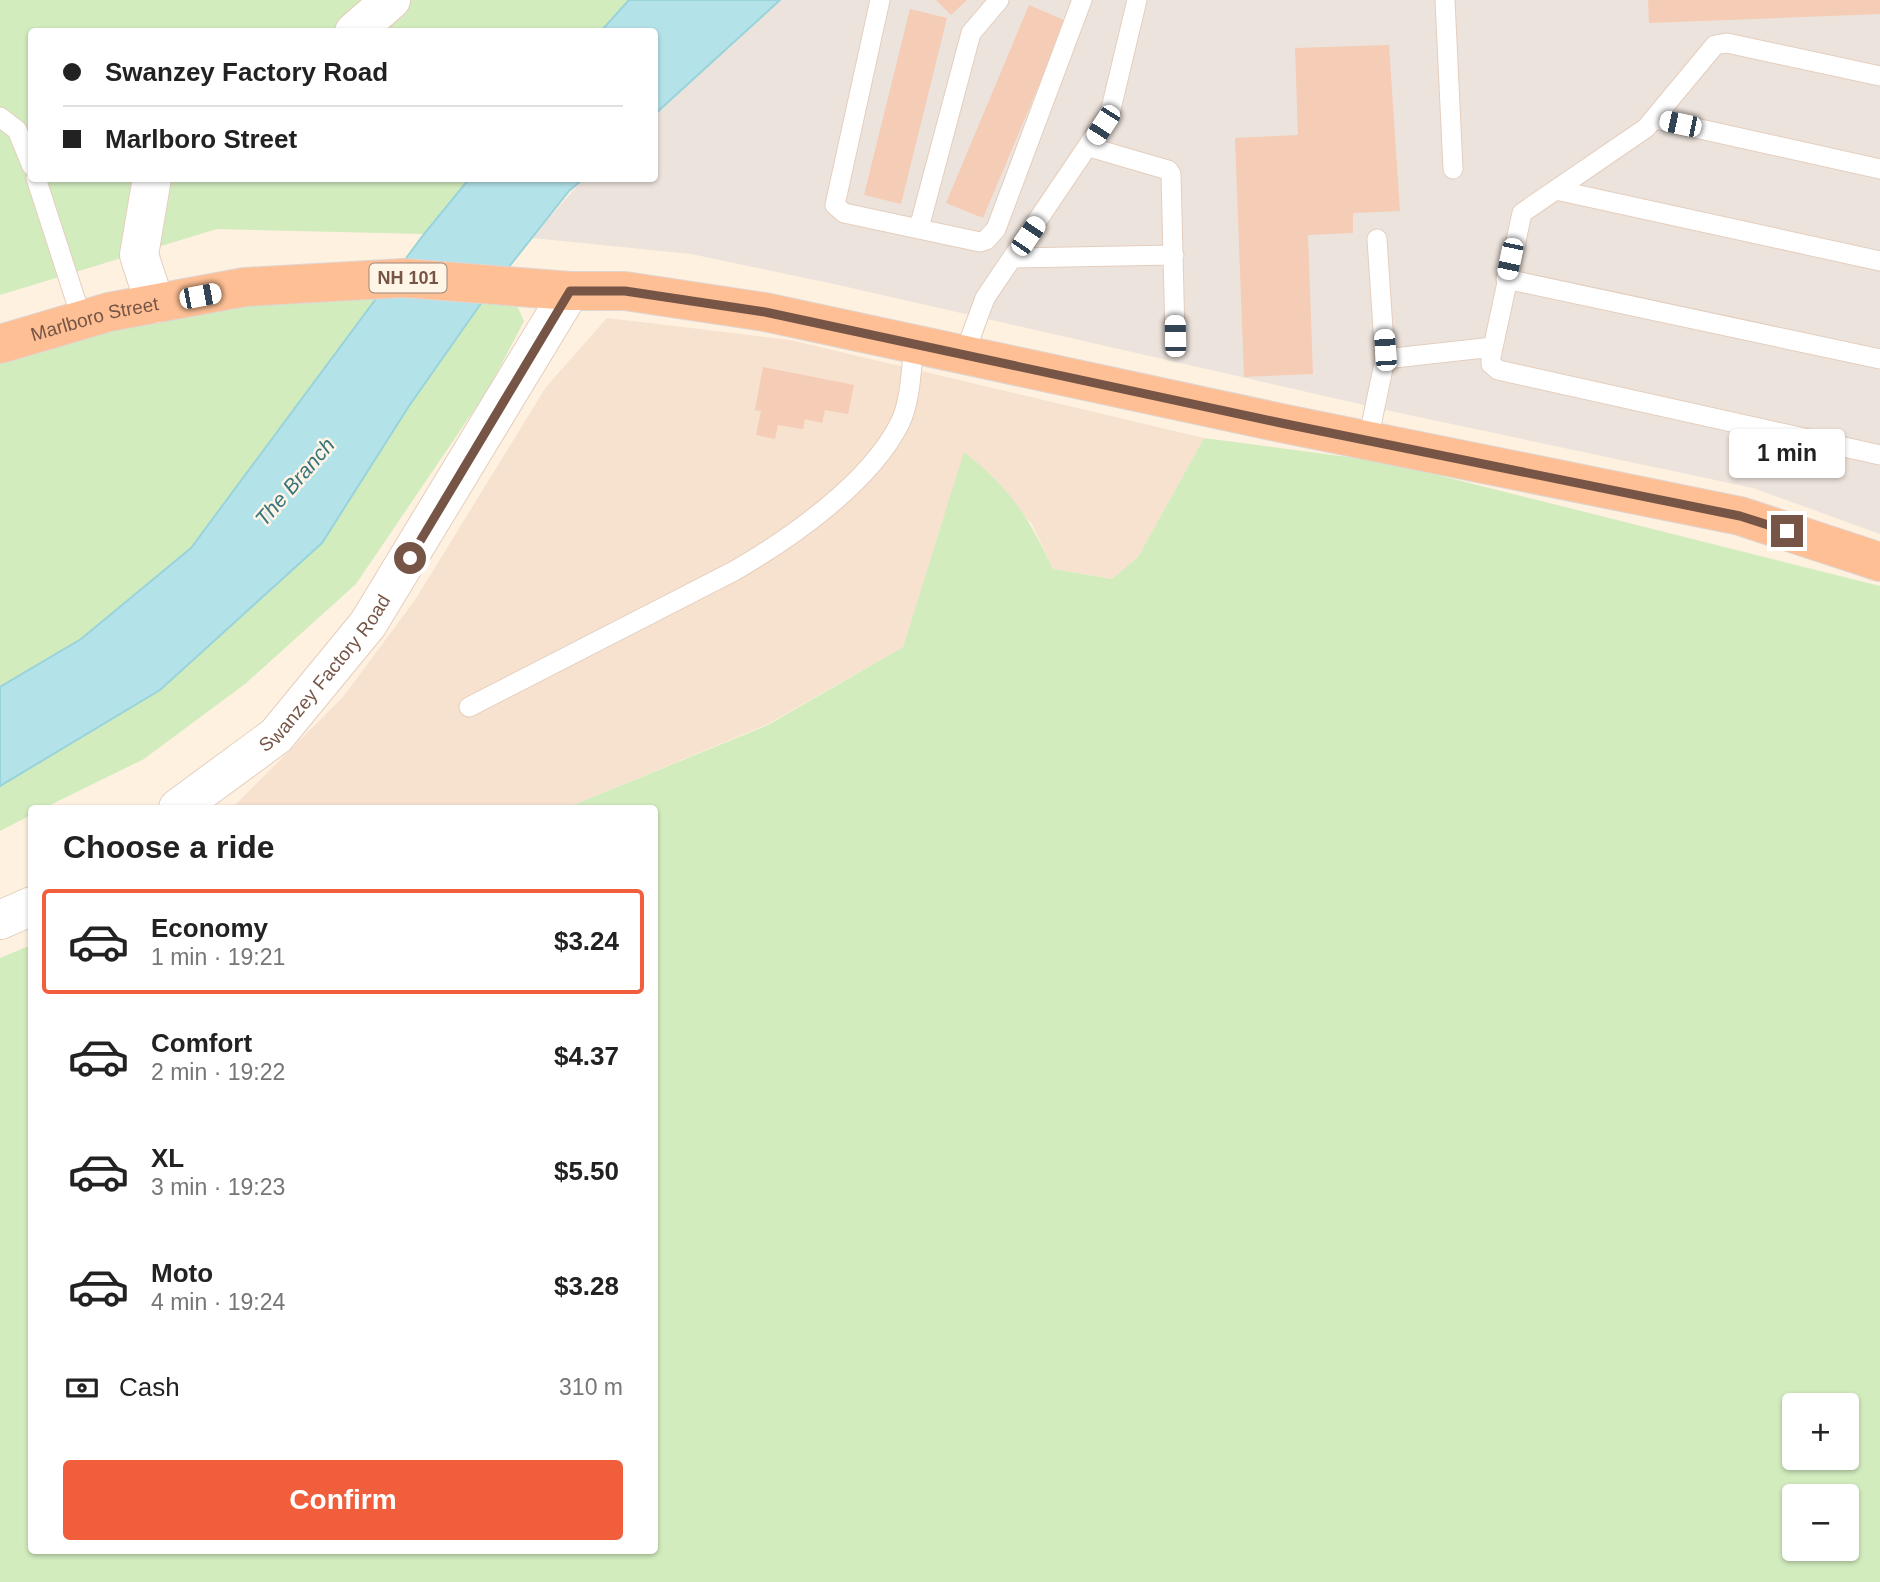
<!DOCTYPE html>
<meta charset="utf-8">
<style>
:root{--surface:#fff;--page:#f2f2f2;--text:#222;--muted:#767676;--line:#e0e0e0;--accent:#f05e3c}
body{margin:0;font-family:Arial,sans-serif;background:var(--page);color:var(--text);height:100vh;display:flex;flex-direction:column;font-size:26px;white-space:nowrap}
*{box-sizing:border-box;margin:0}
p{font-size:23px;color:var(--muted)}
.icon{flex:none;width:38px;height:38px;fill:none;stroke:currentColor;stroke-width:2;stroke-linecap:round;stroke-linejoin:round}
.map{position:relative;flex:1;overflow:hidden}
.drawer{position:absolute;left:28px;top:805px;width:630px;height:749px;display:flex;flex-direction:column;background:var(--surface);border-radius:7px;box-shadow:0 2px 5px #0004}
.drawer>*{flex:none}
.guide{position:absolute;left:28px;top:28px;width:630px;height:154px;border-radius:7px;box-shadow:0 2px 5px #0004;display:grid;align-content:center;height:154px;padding:0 35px;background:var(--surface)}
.controls{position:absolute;left:1782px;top:1393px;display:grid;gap:14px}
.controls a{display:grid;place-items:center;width:77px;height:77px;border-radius:7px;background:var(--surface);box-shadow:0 2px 5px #0004;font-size:35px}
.end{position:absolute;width:32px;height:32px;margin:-16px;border:9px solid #765546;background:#fff;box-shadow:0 0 0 4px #fff}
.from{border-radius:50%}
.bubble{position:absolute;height:49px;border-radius:7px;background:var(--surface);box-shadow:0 2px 5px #0004;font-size:23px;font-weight:800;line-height:49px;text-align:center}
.car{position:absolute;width:21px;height:42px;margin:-21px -10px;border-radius:9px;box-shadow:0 0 5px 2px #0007;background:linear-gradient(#fff 24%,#345 0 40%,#fff 0 76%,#345 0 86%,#fff 0)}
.guide b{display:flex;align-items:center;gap:24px;height:66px;font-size:26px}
.guide b+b{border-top:2px solid var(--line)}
.guide i{width:18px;height:18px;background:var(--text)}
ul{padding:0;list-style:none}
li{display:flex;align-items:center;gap:21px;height:105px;margin:0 14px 10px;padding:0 21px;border:4px solid transparent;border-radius:7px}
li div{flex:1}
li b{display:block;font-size:26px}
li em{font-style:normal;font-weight:800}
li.on{border-color:var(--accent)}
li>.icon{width:63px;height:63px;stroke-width:1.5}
h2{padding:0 35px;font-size:32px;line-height:84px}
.pay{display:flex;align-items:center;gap:18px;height:77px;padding:0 35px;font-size:26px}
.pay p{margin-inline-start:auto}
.cta{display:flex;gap:14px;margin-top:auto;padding:14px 35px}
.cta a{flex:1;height:80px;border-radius:7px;background:var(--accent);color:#fff;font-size:28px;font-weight:800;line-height:80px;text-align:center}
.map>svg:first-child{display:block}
</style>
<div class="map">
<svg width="1880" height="1582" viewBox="0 0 1880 1582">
<rect width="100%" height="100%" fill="#fef1e0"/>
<path fill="#f6e2ce" d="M607 318 790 340 1204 438 1138 557 1113 579 1053 569 1032 524 964 453 903 647 768 724 566 808H232L343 697 415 600 546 387Z"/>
<path fill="#ece3dc" d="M780 0H1880V534L1753 488 1395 412 834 284 691 254 532 238 583 179 654 178 655 114Z"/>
<path fill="#d2ecbe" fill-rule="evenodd" d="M0 0H629L601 31 32 32V178L469 179 424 234 217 229 0 295Z
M489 292 512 294 524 321 489 388 356 584 245 684 144 759 44 808H32L31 815 0 831V786L160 690 409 406Z
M380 293 191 548 81 639 0 687V361L121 327 232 302Z
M1204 438 1386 462 1880 586V1582H0V958L31 945 32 1550H654V808H566L768 725 903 647 964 452C1010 488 1028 516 1053 569L1112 579 1138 557ZM1794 1405H1846V1458H1794ZM1794 1496H1846V1549H1794Z"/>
<path fill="#b3e2e8" stroke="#99d3db" stroke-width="2" d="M629 0H780L655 114 654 32 601 31Z
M469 179H583L569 191 489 292 409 406 322 543 160 690 0 786V687L81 639 191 548 424 234Z"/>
<path fill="#f5ccb5" d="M936 0H967L951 15Z
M1648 0H1880V14L1649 23Z
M1029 5 1066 21 983 218 946 203Z
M910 9 947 18 901 204 864 195Z
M1389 45 1400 211 1353 213V233L1308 235 1313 374 1244 377 1235 138 1298 135 1295 48Z
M763 367 854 385 848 414 825 410 822 423 805 419 803 429 778 425 775 439 756 435 761 411 755 410Z"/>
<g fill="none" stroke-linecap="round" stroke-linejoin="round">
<defs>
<path id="service" d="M880 0 835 205 844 213 980 242 986 240 996 229 1082 0
M1445 0 1453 169
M1880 76 1727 43 1715 45 1646 128 1522 213 1491 357V364L1498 370 1880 455
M0 117 17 130 32 166
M1655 119 1880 169
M1089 147 1168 170 1171 174 1175 336
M36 178 82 320
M1556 190 1880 261
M919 228 971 33 999 0
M1013 258 1174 255
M1506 279 1880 359
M964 355 985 298 1110 113 1137 0
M1385 359 1493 347
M1368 440 1385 359 1377 239
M469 707 734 571C791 538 870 483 900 423 911 400 911 369 914 344"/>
<path id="minor" d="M354 32 391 0
M152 178 139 255 155 304"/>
<g id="tertiary">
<path id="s1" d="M178 808 276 736 368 624 570 291"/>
<path d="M0 920 32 906"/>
</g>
<g id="trunk">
<path id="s2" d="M0 344 109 312 245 287 404 278 570 291H625L765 312 1281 423 1740 516 1880 562"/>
</g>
</defs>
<use href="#service" stroke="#e4cebe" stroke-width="21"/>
<use href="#minor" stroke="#e4cebe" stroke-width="40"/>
<use href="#tertiary" stroke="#e4cebe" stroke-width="40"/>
<use href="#trunk" stroke="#ded6d3" stroke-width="40"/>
<use href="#service" stroke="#fff" stroke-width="19"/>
<use href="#minor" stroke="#fff" stroke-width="38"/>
<use href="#tertiary" stroke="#fff" stroke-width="38"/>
<use href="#trunk" stroke="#febf94" stroke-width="38"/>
</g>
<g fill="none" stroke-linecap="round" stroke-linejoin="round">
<path stroke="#765546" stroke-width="9" d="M410 558 570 291H625L765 312 1281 423 1740 516 1787 531"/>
</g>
<g text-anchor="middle" stroke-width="5" stroke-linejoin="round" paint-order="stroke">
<rect fill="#fff5e7" stroke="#9f8576" stroke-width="2" x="369.5" y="263.5" width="77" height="29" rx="5"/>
<g font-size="18" font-weight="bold" fill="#765546">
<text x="408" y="284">NH 101</text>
</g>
<g font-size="19" fill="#765546" stroke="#fff5e7">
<text dy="7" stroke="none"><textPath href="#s2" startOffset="98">Marlboro Street</textPath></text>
<text dy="7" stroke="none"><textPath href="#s1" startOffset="201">Swanzey Factory Road</textPath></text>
</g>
<g font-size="21" font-style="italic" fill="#39747d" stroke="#fff5e7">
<text transform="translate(295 482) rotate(-49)" y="7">The Branch</text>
</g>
</g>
</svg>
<div class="controls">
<a>+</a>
<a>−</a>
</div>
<i class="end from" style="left:410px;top:558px"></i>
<i class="end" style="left:1787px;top:531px"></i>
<div class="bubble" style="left:1729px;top:429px;width:116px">1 min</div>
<i class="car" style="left:1680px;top:124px;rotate:282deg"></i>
<i class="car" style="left:1103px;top:125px;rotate:213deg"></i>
<i class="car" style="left:1028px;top:236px;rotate:34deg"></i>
<i class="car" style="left:1510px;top:259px;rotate:192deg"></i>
<i class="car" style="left:200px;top:296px;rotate:79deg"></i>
<i class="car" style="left:1175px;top:336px;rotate:359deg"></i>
<i class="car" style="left:1385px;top:350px;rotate:356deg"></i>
<div class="guide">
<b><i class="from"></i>Swanzey Factory Road</b>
<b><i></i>Marlboro Street</b>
</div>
<section class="drawer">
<h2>Choose a ride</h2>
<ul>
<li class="on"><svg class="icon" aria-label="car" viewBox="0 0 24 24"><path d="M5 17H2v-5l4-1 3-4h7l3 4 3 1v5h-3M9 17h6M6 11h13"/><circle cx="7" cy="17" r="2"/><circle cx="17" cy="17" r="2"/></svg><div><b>Economy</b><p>1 min · 19:21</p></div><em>$3.24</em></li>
<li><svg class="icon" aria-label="car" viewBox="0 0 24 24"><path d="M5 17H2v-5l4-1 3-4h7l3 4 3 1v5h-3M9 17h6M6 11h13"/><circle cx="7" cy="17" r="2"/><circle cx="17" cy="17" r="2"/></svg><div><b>Comfort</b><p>2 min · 19:22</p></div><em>$4.37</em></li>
<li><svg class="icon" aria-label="car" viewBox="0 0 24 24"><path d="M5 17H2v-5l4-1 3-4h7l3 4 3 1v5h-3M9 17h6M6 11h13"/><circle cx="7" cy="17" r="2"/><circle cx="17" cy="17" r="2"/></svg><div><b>XL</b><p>3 min · 19:23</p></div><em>$5.50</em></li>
<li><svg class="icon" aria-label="car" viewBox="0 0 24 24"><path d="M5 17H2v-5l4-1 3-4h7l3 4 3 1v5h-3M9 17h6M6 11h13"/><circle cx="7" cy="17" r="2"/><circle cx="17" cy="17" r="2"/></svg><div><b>Moto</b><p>4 min · 19:24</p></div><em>$3.28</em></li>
</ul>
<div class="pay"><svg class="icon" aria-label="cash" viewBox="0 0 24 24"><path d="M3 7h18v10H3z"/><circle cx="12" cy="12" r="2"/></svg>Cash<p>310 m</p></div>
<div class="cta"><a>Confirm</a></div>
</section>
</div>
